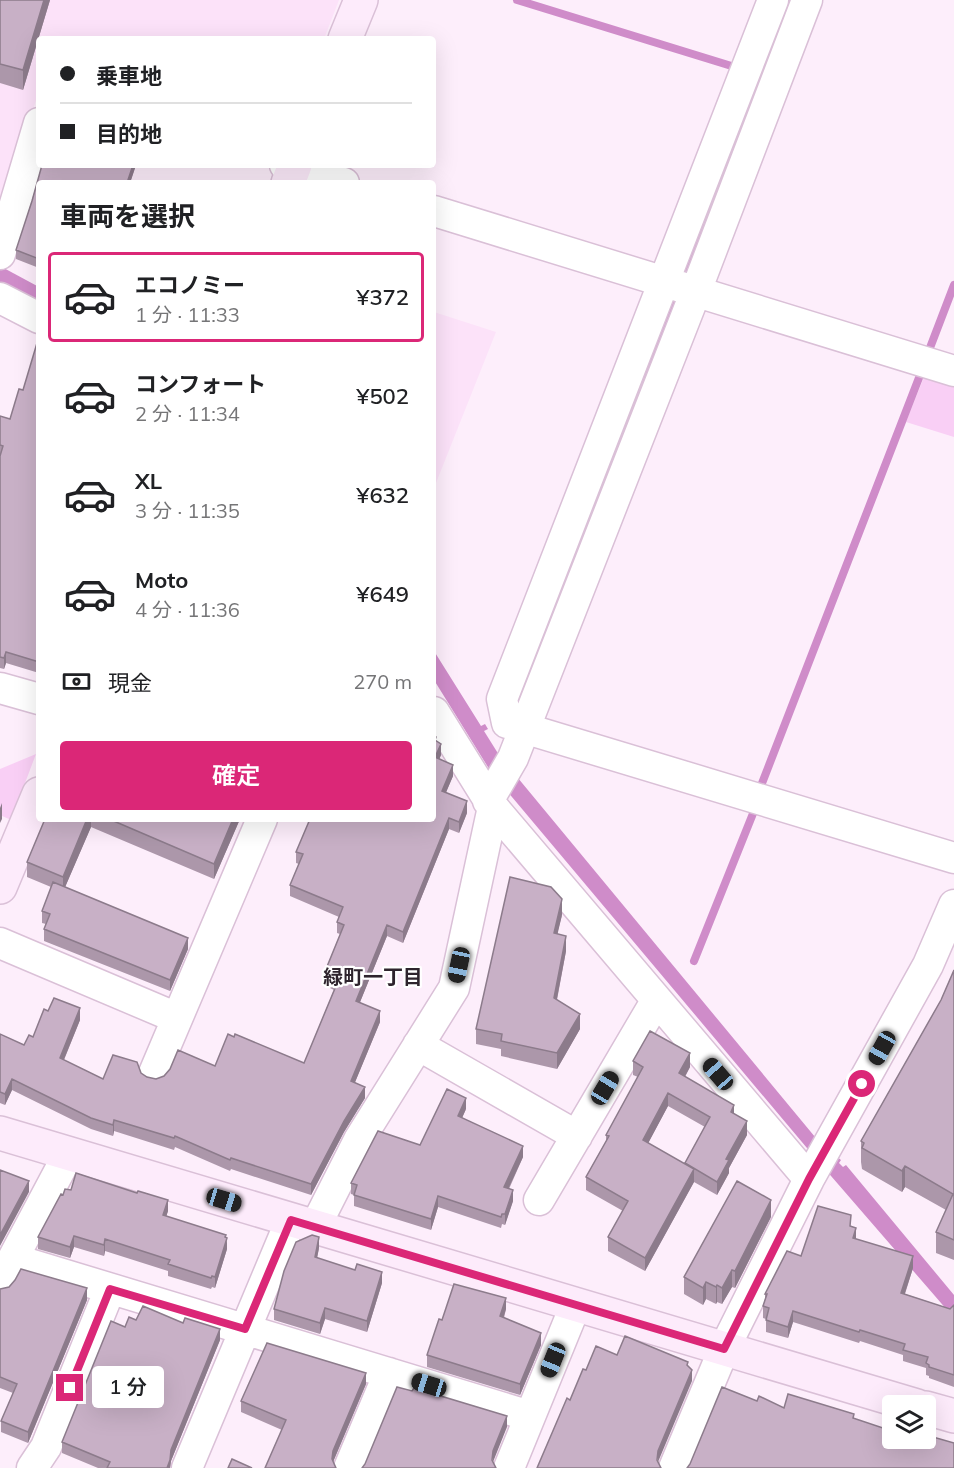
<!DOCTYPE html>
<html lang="ja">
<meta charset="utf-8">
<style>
:root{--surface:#fff;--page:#f2f2f2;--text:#202124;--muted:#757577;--line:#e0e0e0;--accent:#db2777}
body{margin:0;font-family:Mulish,"Noto Sans JP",sans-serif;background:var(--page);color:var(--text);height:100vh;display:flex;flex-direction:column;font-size:22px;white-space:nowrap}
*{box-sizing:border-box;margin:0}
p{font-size:20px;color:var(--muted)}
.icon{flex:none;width:33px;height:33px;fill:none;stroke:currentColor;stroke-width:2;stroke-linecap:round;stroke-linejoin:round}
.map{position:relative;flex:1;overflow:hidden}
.panel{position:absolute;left:36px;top:180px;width:400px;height:642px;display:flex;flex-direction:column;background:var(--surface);border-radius:6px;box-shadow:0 6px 24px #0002}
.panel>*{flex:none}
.banner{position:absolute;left:36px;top:36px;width:400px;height:132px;border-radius:6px;box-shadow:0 6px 24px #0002;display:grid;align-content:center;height:132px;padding:0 24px;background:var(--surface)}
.tools{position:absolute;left:882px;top:1395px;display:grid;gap:12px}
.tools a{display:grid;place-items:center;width:54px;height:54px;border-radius:6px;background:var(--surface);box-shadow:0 6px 24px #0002;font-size:30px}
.end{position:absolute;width:27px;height:27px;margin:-14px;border:8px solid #db2777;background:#fff;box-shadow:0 0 0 3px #fff}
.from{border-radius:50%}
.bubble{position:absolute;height:42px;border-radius:6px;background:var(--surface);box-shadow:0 6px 24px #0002;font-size:20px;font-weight:600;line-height:42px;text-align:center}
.car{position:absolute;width:18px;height:36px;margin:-18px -9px;border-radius:8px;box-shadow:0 0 4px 2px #0007;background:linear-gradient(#222 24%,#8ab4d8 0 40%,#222 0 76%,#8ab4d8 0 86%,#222 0)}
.banner b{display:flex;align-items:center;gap:21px;height:57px;font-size:22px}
.banner b+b{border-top:2px solid var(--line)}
.banner i{width:15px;height:15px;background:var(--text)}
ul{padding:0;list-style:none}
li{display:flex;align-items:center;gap:18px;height:90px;margin:0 12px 9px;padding:0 12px;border:3px solid transparent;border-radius:6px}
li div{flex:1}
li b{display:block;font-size:22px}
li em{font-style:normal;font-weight:600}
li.on{border-color:var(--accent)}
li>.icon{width:54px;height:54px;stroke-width:1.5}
h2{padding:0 24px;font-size:27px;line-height:72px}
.pay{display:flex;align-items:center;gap:15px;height:66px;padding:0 24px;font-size:22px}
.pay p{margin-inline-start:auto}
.action{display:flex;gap:12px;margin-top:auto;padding:12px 24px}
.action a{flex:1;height:69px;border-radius:6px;background:var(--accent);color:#fff;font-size:24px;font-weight:600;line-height:69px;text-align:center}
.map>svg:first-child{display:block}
</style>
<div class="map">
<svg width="954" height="1468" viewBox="0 0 954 1468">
<rect width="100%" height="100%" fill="#fdeefb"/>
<path fill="#fce2f9" d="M0 0H339L324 39H39V91L0 211Z
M434 312 496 332 434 488Z"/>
<path fill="#f9cff5" d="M926 372 954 381V437L906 422Z
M36 754 11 820 0 815V769Z"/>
<path fill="#cf8cc9" d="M0 266 39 287V303L0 282Z
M434 651 481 726 485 724 488 729 484 731 499 755 820 1143 841 1160 839 1163 843 1167 846 1165 954 1295V1318L812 1154 491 772 434 680Z"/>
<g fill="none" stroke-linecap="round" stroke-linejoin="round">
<path stroke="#cf8cc9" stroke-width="8" d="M517 0 738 68
M684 274 791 0
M928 353 954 285
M518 700 675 296
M759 791 922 370
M694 961 756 806"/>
<defs>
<path id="street" d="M773 0 502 699 507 723 954 858
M285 165 344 183
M434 211 954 371
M0 254 39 123
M0 298 39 318
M0 688 39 699
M434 712 493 807 809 1179
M488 801 513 758 696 291 807 0
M0 943 177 1018
M418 1045 577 1136
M154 1073 262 819
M539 1200 656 1001
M315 1227 359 1140 454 988 493 807
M13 1259 530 1416
M0 1283 69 1153
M32 1468 46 1447 110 1289
M187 1468 291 1220
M349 1468 389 1373
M509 1468 576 1304
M674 1468 724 1349 809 1179 928 965 954 905"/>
<path id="secondary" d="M345 39 361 0
M288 183 295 165
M0 887 39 794
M0 1133 917 1406
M926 1408 954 1416"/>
</defs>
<use href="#street" stroke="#dac0d7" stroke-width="33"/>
<use href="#secondary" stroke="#dac0d7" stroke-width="36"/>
<use href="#street" stroke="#fff" stroke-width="30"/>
<use href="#secondary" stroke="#fdebfb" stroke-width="33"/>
</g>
<path fill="#ac97aa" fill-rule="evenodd" d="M0 0H50L23 90 0 83Z
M42 165H136L130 183H39V268L16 259V250L32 201Z
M39 343V673L6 663 4 669 0 668V416L10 419 23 390Z
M436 741 441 755 439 759 453 776 446 792 467 813 459 833 449 829 403 943 387 936 360 1002 380 1022 355 1082 365 1098 344 1132 311 1195 231 1169 230 1171 175 1147 174 1150 114 1131 113 1136 91 1129 12 1090 5 1105 0 1103V1034L24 1045 33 1037 48 1011 80 1020 64 1060 103 1079 141 1073 147 1077 156 1079 215 1066 304 1063 334 990 324 985V974L340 934 337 933V922L339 917 290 896V885L299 864 296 863V852Z
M45 819H240L214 879 91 827 65 887 188 949 170 991 44 941V929L46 924 42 923V911L51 887 27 877V862Z
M562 915 557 934 566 951 557 1000 580 1029 557 1069 501 1056V1049L476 1044V1029Z
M954 970V1260L936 1253V1232L946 1210 905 1187 902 1192 862 1169 861 1162V1141L941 1000Z
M633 1061 690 1067 685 1077 734 1114 747 1135 729 1168V1173L717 1195 694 1182 645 1271 608 1251V1237L623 1211 586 1190V1177L606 1141V1135L638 1077 633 1075ZM668 1106 705 1127 685 1164 648 1143Z
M466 1109 462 1118 523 1157 509 1189 513 1201 505 1225 502 1224 501 1228 438 1207 431 1230 354 1206V1195L351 1194V1183L420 1145Z
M63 1195 168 1211 166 1216 226 1237 227 1249 215 1288 212 1287 211 1289 168 1276V1271L105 1251 104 1256 74 1247 70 1258 38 1249V1237Z
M771 1217 735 1288 732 1287 722 1304 717 1302 716 1304 706 1299 703 1305 684 1294V1277Z
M851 1226 856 1239 913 1268 905 1294 950 1309 954 1305V1387L929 1378V1376L926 1375V1368L903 1361V1355L860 1341 859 1343 793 1322 788 1338 766 1332V1319L763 1318V1306L765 1299V1294L801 1256Z
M319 1248 317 1258 382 1283 367 1332 325 1319 320 1334 274 1320V1309Z
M0 1289 87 1300 28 1443 1 1432V1421L13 1393 0 1388Z
M506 1309 504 1318 541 1345 520 1395 427 1367V1355L442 1320Z
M136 1320 220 1340 171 1461 170 1468H98L62 1453V1442L125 1327Z
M366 1384 333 1462 335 1467 282 1430 241 1412V1401Z"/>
<path fill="#8c7b8b" d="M44 0H50L23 90V70Z
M133 165H136L130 183H127Z
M6 652V663L4 669V658Z
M441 744V755L435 769V757Z
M453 765V776L442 802V791Z
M467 801V813L459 833V822Z
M2 803V819L0 823V808Z
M449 818V829L403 943V932Z
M87 819H91V827L63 892V877Z
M233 819H240L214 879V864Z
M562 899V915L554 949V933Z
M387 925V936L356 1012V1001Z
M566 936V951L554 1014V998Z
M188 938V949L170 991V980Z
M80 1008V1020L60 1069V1058Z
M380 1011V1022L351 1092V1081Z
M580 1014V1029L557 1069V1053Z
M690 1053V1067L679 1087V1073Z
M12 1079V1090L5 1105V1094Z
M365 1087V1098L344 1132 311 1195V1184L344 1121Z
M668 1093V1106L643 1153V1140Z
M466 1098V1109L458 1127V1116Z
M734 1105V1118L731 1112Z
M114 1120V1131L113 1136V1125Z
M747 1121V1135L729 1168V1173L717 1195V1182L726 1159Z
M523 1146V1157L504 1198V1187Z
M905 1166V1187L902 1192V1171Z
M694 1169V1182L645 1271V1258Z
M29 1181V1192L0 1246V1235Z
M513 1190V1201L505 1225V1214Z
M438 1196V1207L431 1230V1219Z
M168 1200V1211L163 1227V1215Z
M771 1200V1217L735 1288V1271Z
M856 1228V1239L853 1238Z
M226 1235V1243L227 1238V1249L215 1288V1277Z
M74 1236V1247L70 1258V1247Z
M319 1237V1248L315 1268V1257Z
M105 1239V1251L104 1256V1245Z
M913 1256V1268L901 1305V1293Z
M732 1270V1287L722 1304V1288Z
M382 1272V1283L367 1332V1321Z
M706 1282V1299L703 1305V1288Z
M717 1285V1302L716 1304V1287Z
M87 1288V1300L28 1443V1432Z
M506 1298V1309L500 1328V1316Z
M325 1308V1319L320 1334V1323Z
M793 1311V1322L788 1338V1327Z
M220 1329V1340L171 1461 170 1468H167L171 1450Z
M541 1333V1345L520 1395V1384Z
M692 1370V1381L658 1462 657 1468 658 1451Z
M366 1373V1384L333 1462 332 1459 333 1451Z
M507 1416V1427L493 1462 492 1468 493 1451Z"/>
<path fill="#c8b0c6" stroke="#8c7b8b" stroke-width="1.5" d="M0 0H44L23 70 0 64Z
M42 165H133L127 183H39V259L16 250 32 201Z
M37 343H39V662L6 652 4 658 0 657V456L3 446 0 445V416L10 419 19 389 23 390Z
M434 735 436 737 435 740 441 744 435 757 453 765 442 791 467 801 459 822 449 818 403 932 387 925 356 1001 380 1011 351 1081 365 1087 344 1121 311 1184 231 1158 230 1160 175 1136 174 1138 114 1120 113 1125 91 1118 12 1079 5 1094 0 1092V1034L24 1045 29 1035 33 1037 44 1009 48 1011 54 998 80 1008 60 1058 103 1079 113 1055 137 1062 141 1073 147 1077 156 1079 164 1076 170 1069 178 1050 215 1066 228 1034 234 1037 235 1034 304 1063 338 981 324 974 344 925 337 922 343 907 290 885 303 854 296 852 310 819H434Z
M45 819H87L63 877 27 862Z
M109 819H233L214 864Z
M510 877 551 887 562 899 554 933 566 936 554 998 580 1014 557 1053 501 1041 502 1034 476 1029Z
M53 882 188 938 170 980 44 929 50 914 42 911Z
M954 970V1240L936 1232 953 1194 905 1166 902 1171 862 1148 864 1143 861 1141 941 1000Z
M650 1031 690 1053 679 1073 734 1105 731 1112 747 1121 726 1159 729 1160 717 1182 685 1163 710 1117 668 1093 643 1140 694 1169 645 1258 608 1237 628 1201 586 1177 609 1136 606 1135 643 1067 633 1061Z
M447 1089 466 1098 458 1116 523 1146 504 1187 513 1190 505 1214H502L501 1217 438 1196 431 1219 354 1195 357 1185 351 1183 378 1131 420 1145Z
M0 1170 29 1181 0 1235Z
M76 1173 137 1193 138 1191 168 1200 163 1215 226 1235 225 1237 227 1238 215 1277 212 1276 211 1278 168 1264 170 1260 105 1239 104 1245 74 1236 70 1247 38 1237 61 1194 63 1195 65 1189 71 1190Z
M737 1181 771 1200 735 1271 732 1270 722 1288 717 1285 716 1287 706 1282 703 1288 684 1277Z
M818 1206 851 1215 850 1226 856 1228 853 1238 913 1256 901 1293 950 1309 954 1305V1375L929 1367V1365L926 1363 928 1357 903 1350 905 1344 860 1330 859 1332 793 1311 788 1327 766 1320 769 1308 763 1306 767 1294H765L787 1251 801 1256Z
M312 1235 319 1237 315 1257 355 1270 357 1264 382 1272 367 1321 325 1308 320 1323 274 1309 284 1271 296 1242Z
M21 1269 87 1288 28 1432 1 1421 17 1384 0 1377V1289L9 1287 15 1280Z
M454 1284 506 1298 500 1316 541 1333 520 1384 427 1355 439 1319 442 1320Z
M143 1306 183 1323 185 1318 220 1329 171 1450 170 1460 167 1468H107L110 1462 62 1442 111 1321 125 1327 129 1317 136 1320Z
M625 1336 688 1362 687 1365 692 1370 658 1451 657 1460 661 1468H537L567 1398 570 1400 583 1369 586 1370 596 1346 617 1355Z
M267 1343 366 1373 333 1451 332 1459 336 1468H265L286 1420 241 1401Z
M397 1387 412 1391 414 1388 507 1416 493 1451 492 1460 496 1468H362L365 1464Z
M722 1387 757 1401 759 1396 784 1408 788 1394 854 1414 853 1418 892 1431V1438H926V1435L954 1443V1468H687L690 1464Z
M232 1459 252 1468H228Z"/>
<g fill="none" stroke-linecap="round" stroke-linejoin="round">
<path stroke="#db2777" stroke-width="8" d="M70 1388 110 1289 245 1329 291 1220 724 1349 809 1179 862 1084"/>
</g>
<g text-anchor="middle" stroke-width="4.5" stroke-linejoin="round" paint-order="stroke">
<g font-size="20" font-weight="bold" fill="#2e242d" stroke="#fff">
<text x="373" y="984">緑町一丁目</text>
</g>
</g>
</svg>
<div class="tools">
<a><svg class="icon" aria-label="layers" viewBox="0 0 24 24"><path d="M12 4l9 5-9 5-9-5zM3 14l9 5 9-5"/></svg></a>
</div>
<i class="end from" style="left:862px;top:1084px"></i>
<i class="end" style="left:70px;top:1388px"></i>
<div class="bubble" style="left:92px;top:1366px;width:72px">1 分</div>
<i class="car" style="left:459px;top:965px;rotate:192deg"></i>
<i class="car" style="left:882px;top:1048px;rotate:209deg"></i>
<i class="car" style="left:718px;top:1074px;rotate:319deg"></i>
<i class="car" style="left:605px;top:1088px;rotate:31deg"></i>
<i class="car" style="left:224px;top:1200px;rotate:107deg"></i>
<i class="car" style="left:553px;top:1360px;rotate:202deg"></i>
<i class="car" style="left:429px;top:1385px;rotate:287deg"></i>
<div class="banner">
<b><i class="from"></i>乗車地</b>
<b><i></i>目的地</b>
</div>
<section class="panel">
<h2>車両を選択</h2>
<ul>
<li class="on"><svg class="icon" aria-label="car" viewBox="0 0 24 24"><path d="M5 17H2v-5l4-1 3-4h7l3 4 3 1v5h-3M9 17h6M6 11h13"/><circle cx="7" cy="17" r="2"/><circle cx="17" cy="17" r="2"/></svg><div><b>エコノミー</b><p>1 分 · 11:33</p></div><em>¥372</em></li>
<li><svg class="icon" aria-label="car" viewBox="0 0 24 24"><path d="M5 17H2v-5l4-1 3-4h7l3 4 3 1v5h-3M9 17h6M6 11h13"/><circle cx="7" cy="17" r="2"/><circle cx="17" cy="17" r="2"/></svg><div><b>コンフォート</b><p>2 分 · 11:34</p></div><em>¥502</em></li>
<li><svg class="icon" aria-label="car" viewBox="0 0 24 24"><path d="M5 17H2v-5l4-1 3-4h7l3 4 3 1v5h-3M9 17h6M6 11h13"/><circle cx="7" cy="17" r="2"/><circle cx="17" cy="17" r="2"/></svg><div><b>XL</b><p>3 分 · 11:35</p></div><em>¥632</em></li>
<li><svg class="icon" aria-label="car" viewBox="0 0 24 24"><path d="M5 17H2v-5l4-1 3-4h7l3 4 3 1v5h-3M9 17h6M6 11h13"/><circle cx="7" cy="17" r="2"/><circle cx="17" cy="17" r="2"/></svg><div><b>Moto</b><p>4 分 · 11:36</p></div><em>¥649</em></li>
</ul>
<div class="pay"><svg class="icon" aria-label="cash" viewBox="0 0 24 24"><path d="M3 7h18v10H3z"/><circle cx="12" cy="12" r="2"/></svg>現金<p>270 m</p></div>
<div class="action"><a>確定</a></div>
</section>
</div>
